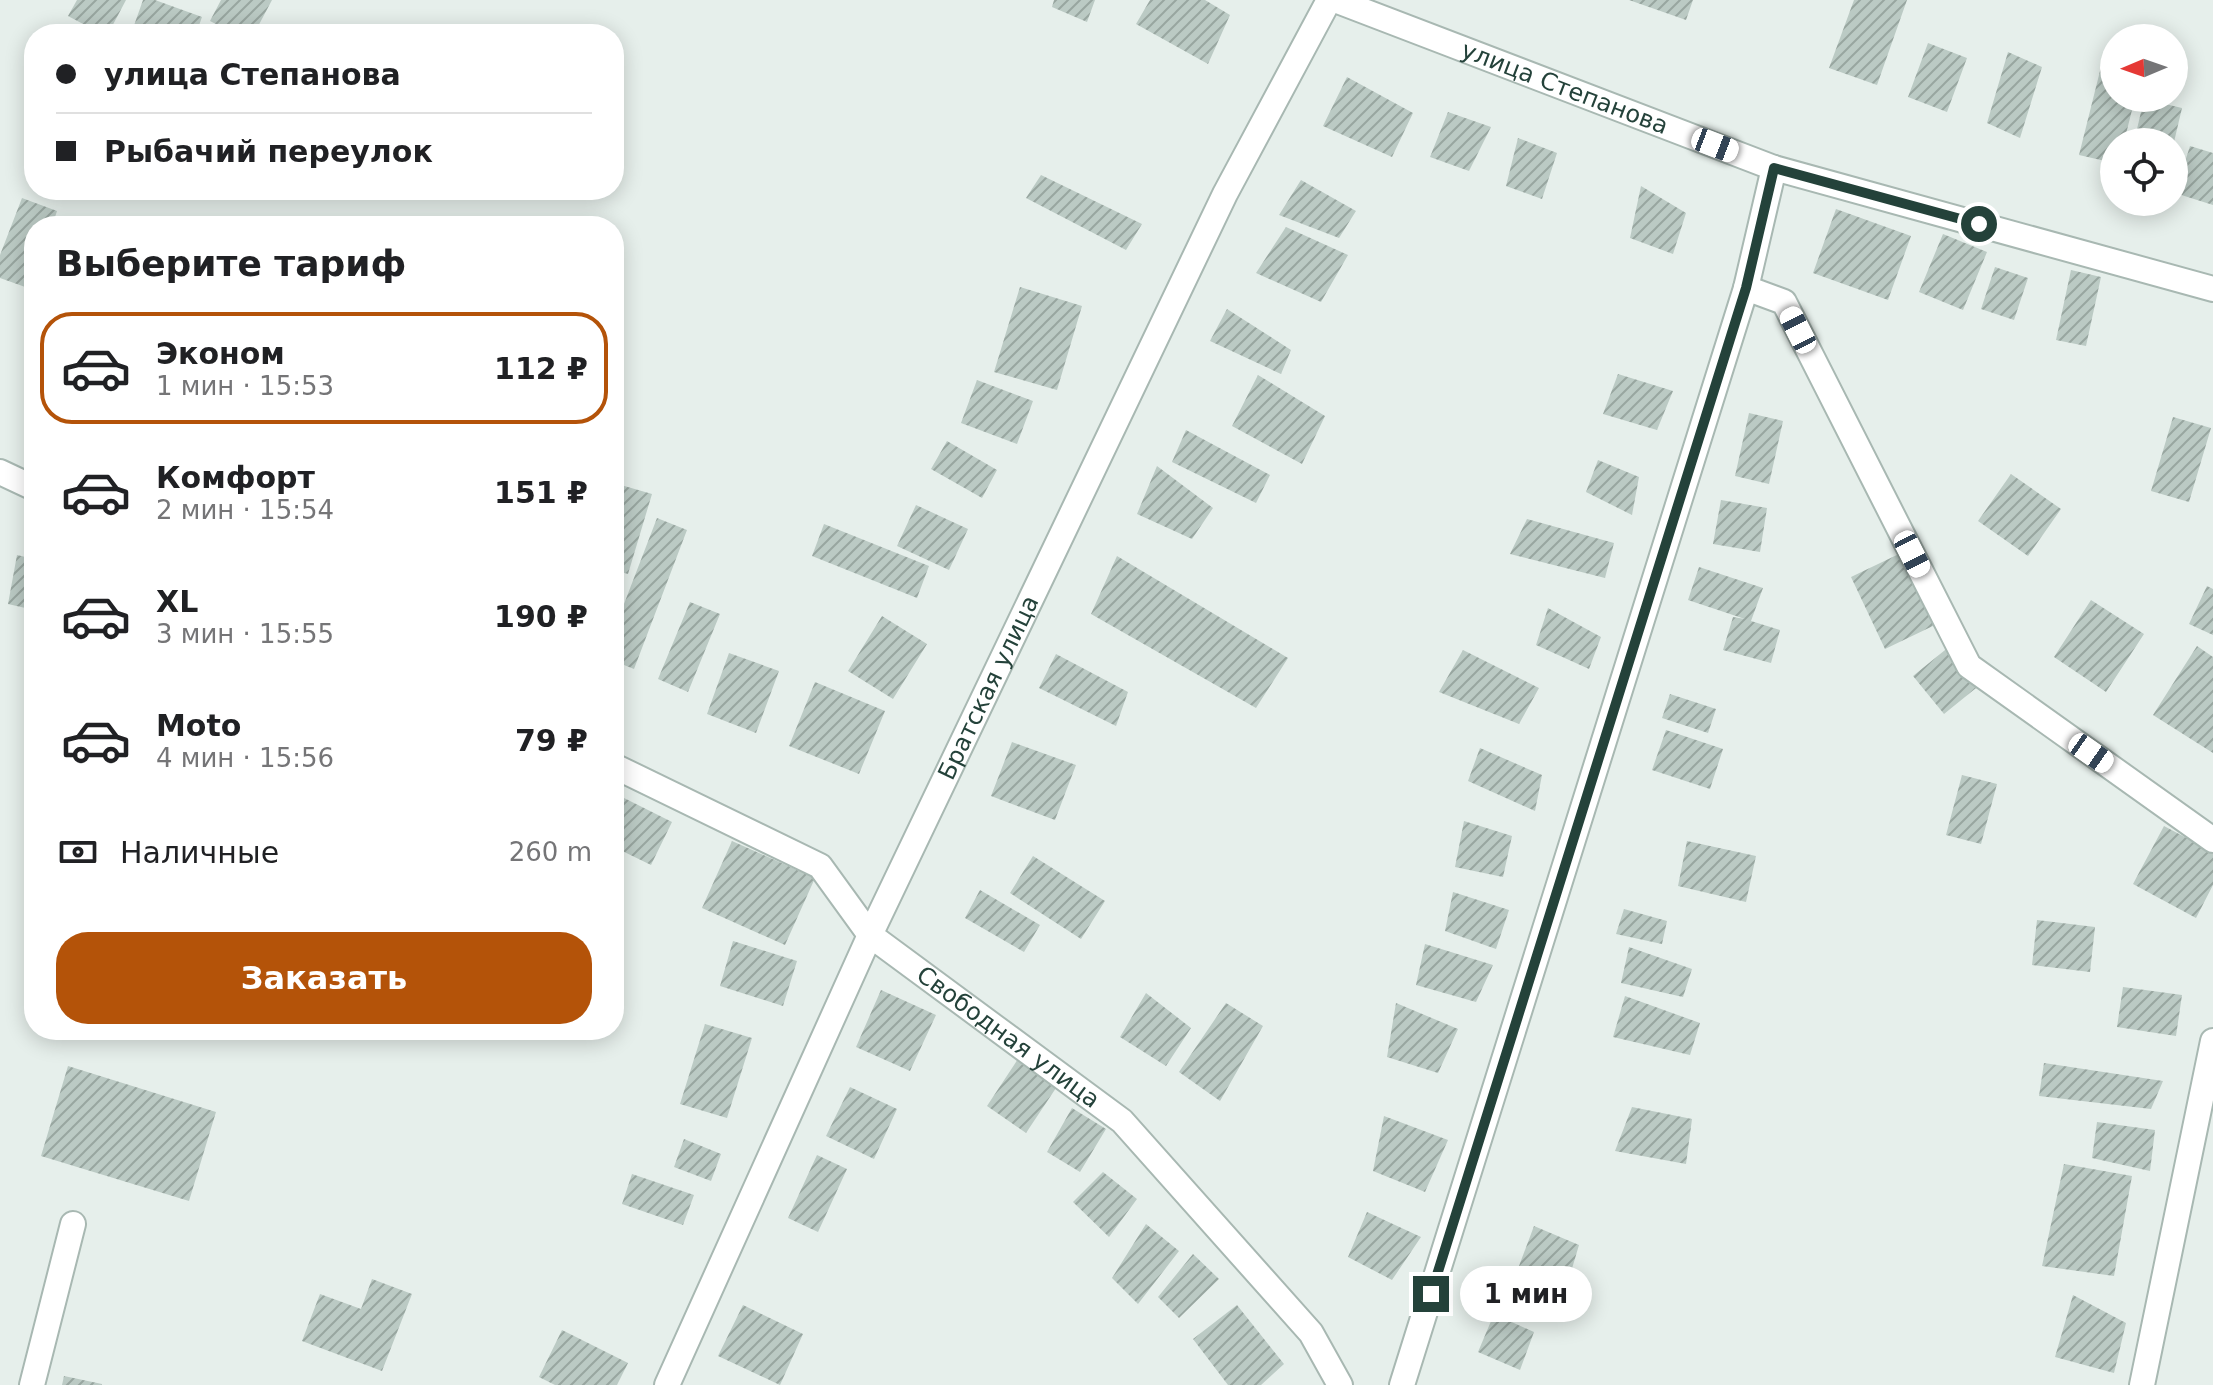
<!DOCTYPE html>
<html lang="ru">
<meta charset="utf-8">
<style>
:root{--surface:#fff;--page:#f2f2f2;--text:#202124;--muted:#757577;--line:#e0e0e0;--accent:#b45309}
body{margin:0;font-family:"DejaVu Sans",sans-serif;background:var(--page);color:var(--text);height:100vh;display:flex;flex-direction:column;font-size:30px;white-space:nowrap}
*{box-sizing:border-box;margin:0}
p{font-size:26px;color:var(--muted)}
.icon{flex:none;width:44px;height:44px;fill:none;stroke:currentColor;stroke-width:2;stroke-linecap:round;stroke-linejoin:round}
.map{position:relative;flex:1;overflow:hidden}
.sheet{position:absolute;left:24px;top:216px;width:600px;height:824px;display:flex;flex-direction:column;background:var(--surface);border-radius:32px;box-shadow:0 4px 20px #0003}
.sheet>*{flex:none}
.banner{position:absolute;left:24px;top:24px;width:600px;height:176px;border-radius:32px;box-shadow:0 4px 20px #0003;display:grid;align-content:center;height:176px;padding:0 32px;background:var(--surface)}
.needle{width:52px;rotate:268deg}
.controls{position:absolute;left:2100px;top:24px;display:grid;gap:16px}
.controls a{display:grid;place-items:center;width:88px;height:88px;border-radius:50%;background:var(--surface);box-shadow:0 4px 20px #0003;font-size:40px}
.end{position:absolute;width:36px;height:36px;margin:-18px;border:10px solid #24423a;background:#fff;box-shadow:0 0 0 4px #fff}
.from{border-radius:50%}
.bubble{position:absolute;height:56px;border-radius:28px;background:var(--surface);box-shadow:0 4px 20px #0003;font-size:26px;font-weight:700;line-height:56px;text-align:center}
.car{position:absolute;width:24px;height:48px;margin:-24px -12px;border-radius:10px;box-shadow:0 0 6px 2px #0007;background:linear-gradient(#fff 24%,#345 0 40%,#fff 0 76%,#345 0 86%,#fff 0)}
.banner b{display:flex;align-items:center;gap:28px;height:76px;font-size:30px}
.banner b+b{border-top:2px solid var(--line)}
.banner i{width:20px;height:20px;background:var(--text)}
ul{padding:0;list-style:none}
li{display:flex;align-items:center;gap:24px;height:112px;margin:0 16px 12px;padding:0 16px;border:4px solid transparent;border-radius:32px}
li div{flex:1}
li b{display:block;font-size:30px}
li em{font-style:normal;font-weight:700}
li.current{border-color:var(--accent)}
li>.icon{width:72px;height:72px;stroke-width:1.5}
h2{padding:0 32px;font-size:36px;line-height:96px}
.pay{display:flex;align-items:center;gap:20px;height:88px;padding:0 32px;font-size:30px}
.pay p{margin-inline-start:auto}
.action{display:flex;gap:16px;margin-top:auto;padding:16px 32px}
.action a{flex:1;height:92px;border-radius:32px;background:var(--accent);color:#fff;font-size:32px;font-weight:700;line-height:92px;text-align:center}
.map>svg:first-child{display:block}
</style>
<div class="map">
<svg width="2213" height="1385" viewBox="0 0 2213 1385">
<defs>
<pattern id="building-hatch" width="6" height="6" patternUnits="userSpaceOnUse" patternTransform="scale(2)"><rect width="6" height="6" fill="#bbcac4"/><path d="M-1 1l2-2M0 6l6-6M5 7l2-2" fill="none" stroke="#98a6a0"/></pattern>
</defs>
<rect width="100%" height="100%" fill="#e6efeb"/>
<path fill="url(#building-hatch)" d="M77 0H126L108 34H102L68 16Z
M143 0H155L202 17 196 34H131Z
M221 0H272L254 34H235L210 21Z
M1054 0H1095L1087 22 1052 7Z
M1150 0H1205L1230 15 1208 64 1136 24Z
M1629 0H1693L1686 20Z
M1854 0H1907L1877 85 1829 68Z
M1928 43 1967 58 1947 112 1908 97Z
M2008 52 2042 67 2020 138 1987 123Z
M2101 67 2114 70V98H2135L2124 142H2114V163L2079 155Z
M1347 77 1413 113 1392 157 1323 126Z
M2144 99 2182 108 2174 142H2134Z
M1448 112 1491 127 1469 171 1430 157Z
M1518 138 1557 153 1542 199 1506 186Z
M2190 146 2213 153V205L2175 193Z
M1041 175 1142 224 1126 250 1026 198Z
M1301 180 1356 211 1339 238 1279 215Z
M1641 186 1686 213 1673 254 1630 238Z
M22 198 57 211 52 226H34V272L28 288 0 278V255Z
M1836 209 1911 236 1888 300 1813 273Z
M1286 227 1348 255 1321 302 1256 273Z
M1943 234 1987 252 1963 310 1919 292Z
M1995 267 2028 278 2014 320 1981 309Z
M2071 270 2101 277 2086 346 2056 340Z
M1020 287 1082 306 1057 390 994 372Z
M1227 309 1291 350 1281 374 1210 341Z
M1618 374 1673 391 1657 430 1603 414Z
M1258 375 1325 416 1302 464 1232 426Z
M977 380 1033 401 1017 444 961 423Z
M1749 413 1783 421 1769 484 1735 476Z
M2173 417 2211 428 2189 502 2151 491Z
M1186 430 1270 475 1256 503 1172 462Z
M947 441 997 470 982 498 931 469Z
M1598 460 1639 477 1632 515 1586 492Z
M1157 466 1213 508 1192 539 1137 514Z
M2011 474 2061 509 2028 556 1978 521Z
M614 483 652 494 628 574 614 570Z
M1721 500 1767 508 1760 552 1713 544Z
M916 505 968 529 949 570 897 546Z
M657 518 687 530 634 669 614 661V630Z
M1527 519 1614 543 1605 578 1510 554Z
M824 524 929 566 917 598 812 556Z
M1901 553 1935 625 1885 649 1851 577Z
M17 555 34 559V610L8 604Z
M1117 556 1288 658 1256 708 1091 614Z
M1699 567 1763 588 1751 621 1780 630 1771 663 1723 650 1733 617 1745 619 1688 600Z
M2207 586 2213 589V635L2189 624Z
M2091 600 2144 634 2106 692 2054 657Z
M690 602 720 614 688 692 658 679Z
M1548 608 1601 637 1589 669 1536 645Z
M882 616 927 644 893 699 848 671Z
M1950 646 1981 684 1944 714 1913 676Z
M2197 646 2213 657V753L2153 715Z
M1463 650 1539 688 1519 724 1439 692Z
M729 653 779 671 756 733 707 714Z
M1056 654 1128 692 1116 726 1039 688Z
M815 682 885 711 859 774 789 746Z
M1670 694 1716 709 1708 733 1662 718Z
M1666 730 1723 749 1710 789 1652 770Z
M1012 742 1076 765 1055 820 991 796Z
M1480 748 1542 775 1535 811 1468 781Z
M1962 775 1997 784 1981 844 1946 835Z
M614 793 672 822 651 865 614 847Z
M1464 821 1512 836 1503 877 1455 867Z
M2164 826 2213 852V885L2196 918 2133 884Z
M732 841 815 878 785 945 702 908Z
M1687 841 1756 856 1746 902 1678 886Z
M1033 856 1105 901 1081 939 1010 893Z
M980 890 1040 925 1024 952 965 918Z
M1453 892 1509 910 1496 949 1445 931Z
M1624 909 1667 921 1662 944 1616 934Z
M2037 920 2095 927 2090 972 2032 965Z
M733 941 797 961 783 1006 720 986Z
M1425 944 1493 965 1476 1002 1416 985Z
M1629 947 1692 969 1683 997 1621 983Z
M2123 987 2182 995 2176 1036 2117 1027Z
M881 990 936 1015 910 1071 856 1047Z
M1146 993 1191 1028 1166 1066 1120 1037Z
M1625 996 1700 1023 1690 1055 1613 1037Z
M1226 1003 1263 1026 1220 1101 1179 1072Z
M1396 1003 1458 1029 1438 1073 1387 1057Z
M705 1024 752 1038 727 1118 680 1104Z
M1018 1059 1058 1085 1026 1133 987 1106Z
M2044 1063 2163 1081 2151 1109 2039 1096Z
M68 1066 216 1112 189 1201 41 1156Z
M850 1087 897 1109 874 1159 826 1136Z
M1632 1107 1692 1119 1686 1164 1615 1151Z
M1072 1108 1106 1129 1080 1172 1047 1152Z
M1384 1116 1448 1140 1425 1192 1373 1171Z
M2097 1122 2155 1130 2150 1171 2092 1158Z
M684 1139 721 1154 711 1181 674 1167Z
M817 1155 847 1169 818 1232 788 1218Z
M2064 1164 2132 1176 2114 1276 2042 1266Z
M1103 1172 1137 1199 1109 1237 1073 1202Z
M632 1174 694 1195 683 1225 622 1204Z
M1367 1212 1421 1237 1392 1280 1348 1257Z
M1146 1224 1179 1251 1138 1304 1112 1278Z
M1534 1226 1579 1245 1568 1282 1519 1266Z
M1193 1254 1219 1279 1179 1318 1158 1297Z
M372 1279 412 1294 382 1371 302 1341 320 1294 361 1309Z
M2073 1295 2126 1323 2114 1373 2055 1357Z
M743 1305 803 1334 780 1385 718 1356Z
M1237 1305 1284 1364 1261 1385H1228L1193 1339Z
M1494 1314 1534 1332 1520 1370 1478 1352Z
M562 1330 628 1363 617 1385H555L539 1377Z
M64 1376 102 1384V1385H62Z"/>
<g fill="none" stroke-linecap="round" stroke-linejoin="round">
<defs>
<g id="minor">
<path id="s1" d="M1335 0 1774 168 2213 289"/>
<path d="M1746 288 1784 302 1969 666 2213 840"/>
<path d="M0 472 34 488"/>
<path id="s2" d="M614 766 820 866 870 935 1122 1121 1311 1333 1340 1385"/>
<path d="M32 1385 73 1224"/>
<path id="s3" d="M667 1385 870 935 1225 194 1329 0"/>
<path d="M1402 1385 1746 288 1774 168"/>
<path d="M2142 1385 2213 1041"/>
</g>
</defs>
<use href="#minor" stroke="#a8b8b2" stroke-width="28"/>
<use href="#minor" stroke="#fff" stroke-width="24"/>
</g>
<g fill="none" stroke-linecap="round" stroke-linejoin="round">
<path stroke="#24423a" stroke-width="10" d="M1431 1294 1746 288 1774 168 1979 224"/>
</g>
<g text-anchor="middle" stroke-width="6" stroke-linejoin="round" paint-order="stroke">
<g font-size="24" fill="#24423a" stroke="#f7fbf9">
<text dy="8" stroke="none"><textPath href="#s1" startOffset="246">улица Степанова</textPath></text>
<text dy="8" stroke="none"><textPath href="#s3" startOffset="768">Братская улица</textPath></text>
<text dy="8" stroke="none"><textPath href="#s2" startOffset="486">Свободная улица</textPath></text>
</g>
</g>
</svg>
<div class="controls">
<a><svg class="needle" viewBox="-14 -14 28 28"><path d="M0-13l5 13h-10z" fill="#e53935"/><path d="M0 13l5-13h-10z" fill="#757577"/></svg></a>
<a><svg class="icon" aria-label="locate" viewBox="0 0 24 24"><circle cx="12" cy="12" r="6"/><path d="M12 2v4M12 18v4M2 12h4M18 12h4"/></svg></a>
</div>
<i class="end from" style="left:1979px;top:224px"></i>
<i class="end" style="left:1431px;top:1294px"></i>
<div class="bubble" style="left:1460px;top:1266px;width:132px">1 мин</div>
<i class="car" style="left:1715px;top:145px;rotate:111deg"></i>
<i class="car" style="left:1798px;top:330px;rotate:333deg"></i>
<i class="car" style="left:1912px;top:554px;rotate:153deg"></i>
<i class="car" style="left:2091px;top:753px;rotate:125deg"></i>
<div class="banner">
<b><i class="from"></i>улица Степанова</b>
<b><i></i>Рыбачий переулок</b>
</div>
<section class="sheet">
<h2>Выберите тариф</h2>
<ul>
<li class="current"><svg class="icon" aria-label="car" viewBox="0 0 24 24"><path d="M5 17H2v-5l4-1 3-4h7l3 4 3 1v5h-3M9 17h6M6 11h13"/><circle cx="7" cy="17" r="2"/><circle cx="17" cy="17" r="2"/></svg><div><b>Эконом</b><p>1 мин · 15:53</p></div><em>112 ₽</em></li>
<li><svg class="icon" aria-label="car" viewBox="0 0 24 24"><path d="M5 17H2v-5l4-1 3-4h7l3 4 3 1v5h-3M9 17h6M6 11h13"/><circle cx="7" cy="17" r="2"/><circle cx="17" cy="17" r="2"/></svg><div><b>Комфорт</b><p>2 мин · 15:54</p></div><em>151 ₽</em></li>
<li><svg class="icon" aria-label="car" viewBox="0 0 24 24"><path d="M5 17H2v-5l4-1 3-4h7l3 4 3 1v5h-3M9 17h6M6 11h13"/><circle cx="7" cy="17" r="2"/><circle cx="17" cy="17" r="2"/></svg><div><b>XL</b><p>3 мин · 15:55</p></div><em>190 ₽</em></li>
<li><svg class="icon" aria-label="car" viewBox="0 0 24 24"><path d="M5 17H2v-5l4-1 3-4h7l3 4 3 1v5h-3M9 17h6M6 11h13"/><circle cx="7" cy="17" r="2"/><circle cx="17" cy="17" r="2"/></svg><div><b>Moto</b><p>4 мин · 15:56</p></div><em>79 ₽</em></li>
</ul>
<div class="pay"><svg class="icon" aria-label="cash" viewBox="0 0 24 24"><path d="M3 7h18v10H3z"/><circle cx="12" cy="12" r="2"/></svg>Наличные<p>260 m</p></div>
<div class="action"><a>Заказать</a></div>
</section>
</div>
